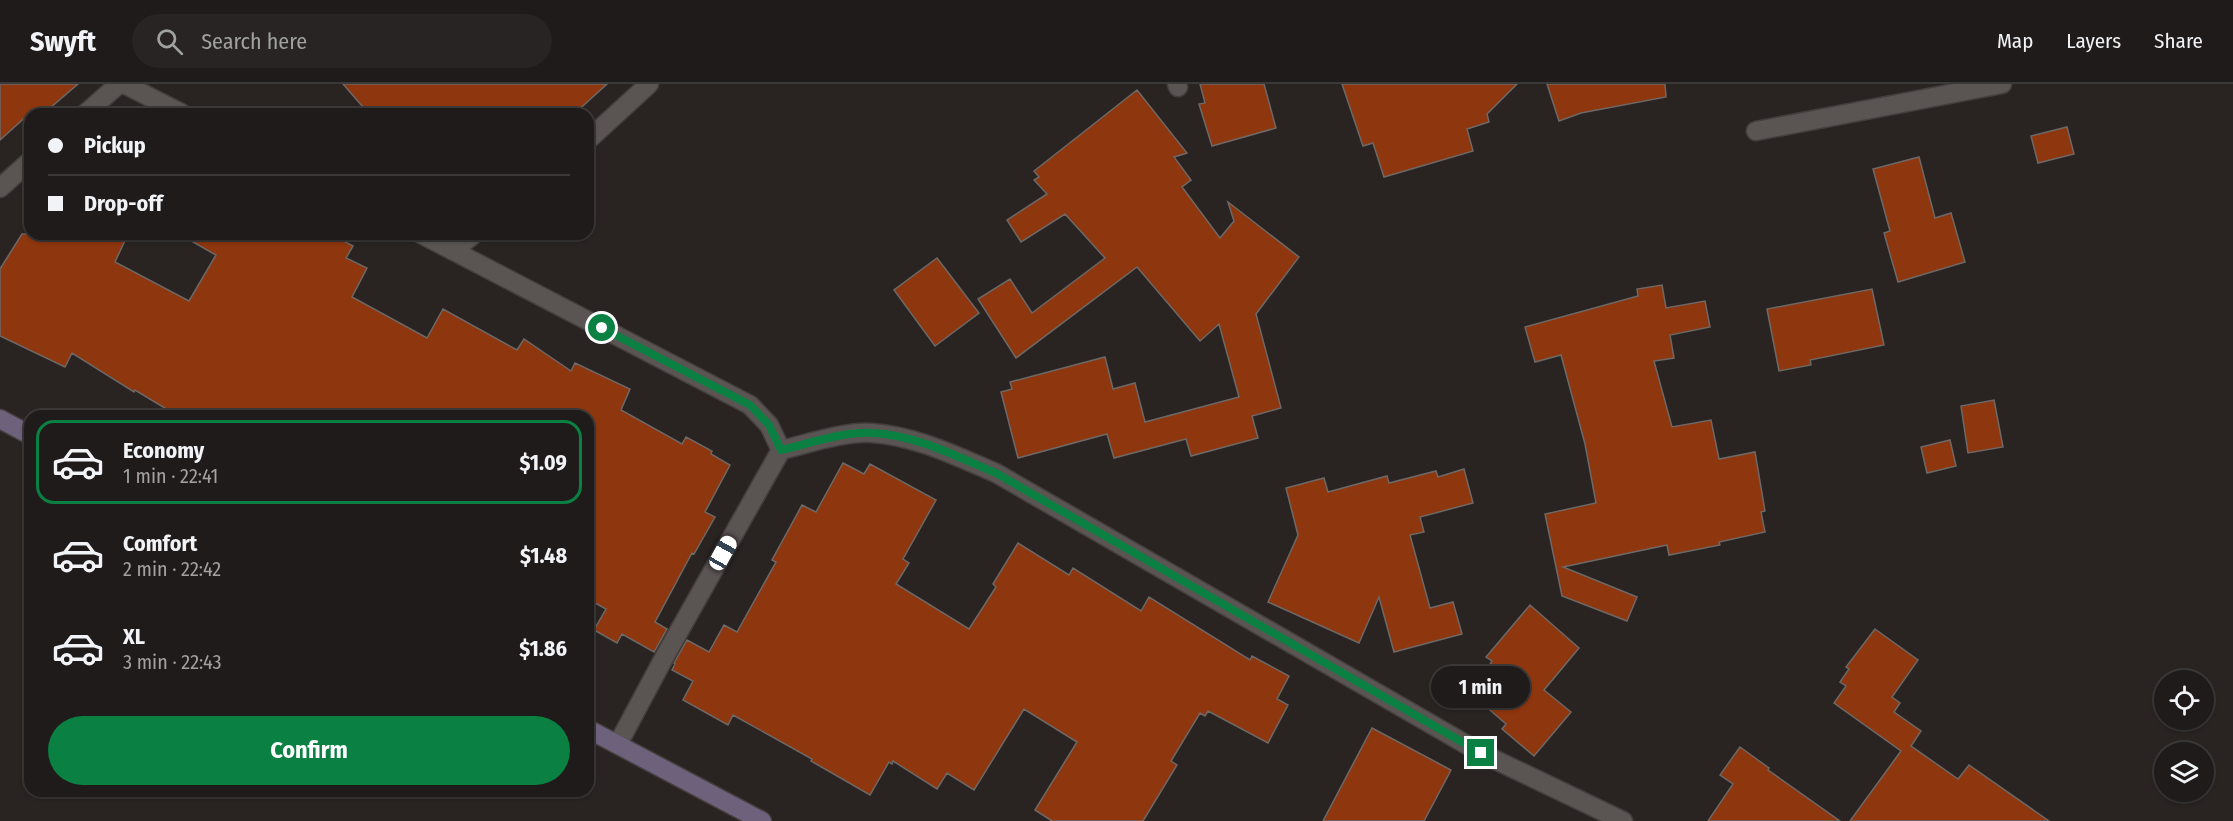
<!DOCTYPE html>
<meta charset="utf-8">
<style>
:root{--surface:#1f1b1a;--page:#272423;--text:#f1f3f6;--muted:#a1a1a2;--line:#3c3939;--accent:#0b8043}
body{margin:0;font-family:"Fira Sans Condensed",sans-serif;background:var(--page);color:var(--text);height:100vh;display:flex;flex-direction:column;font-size:22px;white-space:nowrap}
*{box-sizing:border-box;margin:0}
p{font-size:20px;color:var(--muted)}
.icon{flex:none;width:33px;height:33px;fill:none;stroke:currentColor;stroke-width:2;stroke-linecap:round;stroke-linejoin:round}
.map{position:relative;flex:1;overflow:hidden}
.panel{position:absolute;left:24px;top:326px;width:570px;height:387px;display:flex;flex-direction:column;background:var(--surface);border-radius:18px;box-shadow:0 2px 4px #0004,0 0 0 2px var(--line)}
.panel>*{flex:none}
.guide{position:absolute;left:24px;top:24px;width:570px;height:132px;border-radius:18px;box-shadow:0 2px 4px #0004,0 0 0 2px var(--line);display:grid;align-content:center;height:132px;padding:0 24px;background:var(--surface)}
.controls{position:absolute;left:2154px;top:586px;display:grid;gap:12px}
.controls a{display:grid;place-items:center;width:60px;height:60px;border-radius:50%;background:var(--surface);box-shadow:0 2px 4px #0004,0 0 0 2px var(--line);font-size:30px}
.end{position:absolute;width:27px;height:27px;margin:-14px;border:8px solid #0b8043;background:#fff;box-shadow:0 0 0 3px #fff}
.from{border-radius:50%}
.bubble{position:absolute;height:42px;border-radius:21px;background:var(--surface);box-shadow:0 2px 4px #0004,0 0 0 2px var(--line);font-size:20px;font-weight:700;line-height:42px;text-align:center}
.car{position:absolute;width:18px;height:36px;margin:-18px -9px;border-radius:8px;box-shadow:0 0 4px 2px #0007;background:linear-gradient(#fff 24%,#345 0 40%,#fff 0 76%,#345 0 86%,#fff 0)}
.guide b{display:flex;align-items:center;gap:21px;height:57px;font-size:22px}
.guide b+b{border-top:2px solid var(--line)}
.guide i{width:15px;height:15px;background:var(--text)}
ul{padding:10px 0 0;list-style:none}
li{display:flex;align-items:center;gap:18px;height:84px;margin:0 12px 9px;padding:0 12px;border:3px solid transparent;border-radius:18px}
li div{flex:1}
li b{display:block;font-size:22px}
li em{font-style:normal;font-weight:700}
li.current{border-color:var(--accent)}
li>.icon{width:54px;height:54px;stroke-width:1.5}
.primary-button{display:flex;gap:12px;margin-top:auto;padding:12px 24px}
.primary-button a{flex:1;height:69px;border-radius:36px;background:var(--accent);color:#fff;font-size:24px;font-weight:700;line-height:69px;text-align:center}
header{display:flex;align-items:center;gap:36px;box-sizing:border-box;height:84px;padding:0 30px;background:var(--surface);border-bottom:2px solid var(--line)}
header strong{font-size:28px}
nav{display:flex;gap:33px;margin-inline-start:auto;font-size:21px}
.search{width:420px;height:54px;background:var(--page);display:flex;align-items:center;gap:15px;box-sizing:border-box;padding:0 21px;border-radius:33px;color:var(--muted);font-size:22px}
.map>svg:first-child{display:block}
</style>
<header>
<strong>Swyft</strong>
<div class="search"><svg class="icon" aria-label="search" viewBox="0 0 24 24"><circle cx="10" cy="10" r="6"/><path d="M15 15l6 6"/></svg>Search here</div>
<nav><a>Map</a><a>Layers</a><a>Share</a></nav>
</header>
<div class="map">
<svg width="2233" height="737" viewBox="0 0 2233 737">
<rect width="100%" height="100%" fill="#292422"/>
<path fill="#8e360e" stroke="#6e6866" stroke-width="1.5" d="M0 0H78L43 30H29L0 56Z
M343 0H607L574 30H369Z
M1200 0H1264L1276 44 1212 62 1199 20 1205 19Z
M1342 0H1517L1487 30 1489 38 1467 45 1473 67 1384 93 1373 59 1363 62Z
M1547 0H1665L1666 13 1581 29 1559 37Z
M1137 6 1187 69 1174 73 1191 96 1182 103 1220 154 1234 137 1228 118 1299 173 1256 230 1281 324 1252 332 1258 354 1191 372 1186 355 1114 374 1107 350 1018 374 1001 308 1012 305 1010 298 1105 273 1113 305 1135 299 1145 338 1239 313 1219 240 1200 257 1137 183 1016 274 978 215 1010 195 1032 229 1105 174 1065 130 1021 158 1007 136 1047 110 1034 96 1039 93 1034 87Z
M2067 43 2074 70 2038 79 2031 52Z
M1919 73 1935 134 1951 129 1965 178 1898 198 1884 149 1890 147 1873 85Z
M22 150H128L115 178 189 217 216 171 179 150H331L353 162 346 174 367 184 352 213 427 254 443 225 517 266 524 255 571 287 575 279 630 305 621 326 682 360 686 353 712 367 711 370 730 381 705 428 715 433 694 470 692 469 655 538 667 545 654 568 622 550 617 559 594 546 606 525 588 515V332H178L135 306 134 308 72 269 65 283 0 252V185Z
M937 174 979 229 935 262 894 206Z
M1662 201 1666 224 1705 217 1710 243 1670 251 1674 274 1654 277 1672 343 1711 336 1719 375 1755 368 1765 427 1761 428 1765 448 1719 458 1720 461 1669 471 1667 461 1563 483 1637 513 1627 537 1562 512 1545 430 1596 419 1585 360 1561 271 1535 278 1525 243 1638 212 1637 205Z
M1872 205 1884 261 1810 276 1811 281 1779 287 1767 225Z
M1994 316 2003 363 1968 369 1961 322Z
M1950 356 1956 382 1927 389 1921 363Z
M843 379 864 390 870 380 936 416 903 475 909 479 896 500 969 545 996 503 993 500 1018 459 1069 491 1073 484 1141 527 1149 513 1250 576 1252 572 1289 592 1277 615 1288 621 1268 659 1208 627 1205 632 1200 629 1171 677 1177 681 1143 737H1052L1035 726 1077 658 1024 625 974 706 947 689 937 705 893 677 892 680 889 678 870 711 811 677 812 675 733 631 728 641 683 616 693 597 672 586 675 580 674 579 687 556 709 568 724 541 737 548 776 478 772 476 802 421 816 428Z
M1464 385 1473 419 1420 433 1424 448 1410 451 1430 524 1453 518 1462 550 1394 568 1379 513 1359 559 1268 518 1298 451 1286 404 1324 394 1328 408 1387 392 1389 399 1436 387 1438 393Z
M1530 521 1579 564 1544 606 1571 628 1534 672 1502 645 1506 640 1483 620 1504 594 1489 582 1492 577 1486 573Z
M1875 545 1918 576 1892 613 1900 619 1894 628 1921 647 1911 662 1958 695 1969 681 2049 737H1850L1901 667 1834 619 1846 602 1840 598 1849 585 1846 583Z
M1372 644 1451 686 1424 737H1323Z
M1740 663 1769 684 1768 686 1840 737H1708L1733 700 1720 691Z"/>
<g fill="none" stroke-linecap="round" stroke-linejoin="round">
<defs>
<path id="street" d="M124 0 183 30
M1177 0 1178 3
M85 30 119 0
M1756 47 2002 0
M588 56 649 0
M0 104 30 77
M421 150 750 321 769 341 781 366 665 572 618 660
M453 167 474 150
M781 366C807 360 845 347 872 349 916 352 956 372 996 389L1481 669 1623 737"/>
<path id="secondary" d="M0 335 30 351
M588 645 762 737"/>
</defs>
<use href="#street" stroke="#443f3e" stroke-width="21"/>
<use href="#secondary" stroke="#443f3e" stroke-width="21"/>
<use href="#street" stroke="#5a5452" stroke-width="18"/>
<use href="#secondary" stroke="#6e617c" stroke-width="18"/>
</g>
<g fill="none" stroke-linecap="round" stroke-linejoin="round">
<path stroke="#0b8043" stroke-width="8" d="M602 244 750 321 769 341 781 366C807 360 845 347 872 349 916 351 956 372 996 389L1481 669"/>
</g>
</svg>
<div class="controls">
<a><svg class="icon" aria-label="locate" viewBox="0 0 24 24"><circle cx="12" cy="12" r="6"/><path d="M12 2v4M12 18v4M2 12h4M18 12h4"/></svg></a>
<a><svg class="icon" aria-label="layers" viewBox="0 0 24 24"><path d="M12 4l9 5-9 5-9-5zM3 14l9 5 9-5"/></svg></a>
</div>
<i class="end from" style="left:602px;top:244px"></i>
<i class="end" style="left:1481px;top:669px"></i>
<div class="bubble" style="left:1431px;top:582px;width:99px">1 min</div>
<i class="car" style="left:723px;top:469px;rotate:29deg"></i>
<div class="guide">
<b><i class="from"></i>Pickup</b>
<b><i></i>Drop-off</b>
</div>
<section class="panel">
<ul>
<li class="current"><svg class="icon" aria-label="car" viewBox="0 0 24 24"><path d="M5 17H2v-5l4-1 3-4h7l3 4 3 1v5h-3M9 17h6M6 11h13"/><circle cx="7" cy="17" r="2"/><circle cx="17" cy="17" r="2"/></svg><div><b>Economy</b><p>1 min · 22:41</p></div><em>$1.09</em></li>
<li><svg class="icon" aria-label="car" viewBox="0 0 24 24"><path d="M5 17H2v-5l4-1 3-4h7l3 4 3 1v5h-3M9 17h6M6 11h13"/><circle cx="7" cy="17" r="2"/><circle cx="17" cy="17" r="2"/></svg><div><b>Comfort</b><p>2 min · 22:42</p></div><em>$1.48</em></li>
<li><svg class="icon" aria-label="car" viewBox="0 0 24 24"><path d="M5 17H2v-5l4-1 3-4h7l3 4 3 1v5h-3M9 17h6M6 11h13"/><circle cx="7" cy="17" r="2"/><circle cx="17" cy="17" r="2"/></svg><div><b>XL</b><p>3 min · 22:43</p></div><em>$1.86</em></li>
</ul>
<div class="primary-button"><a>Confirm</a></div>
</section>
</div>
